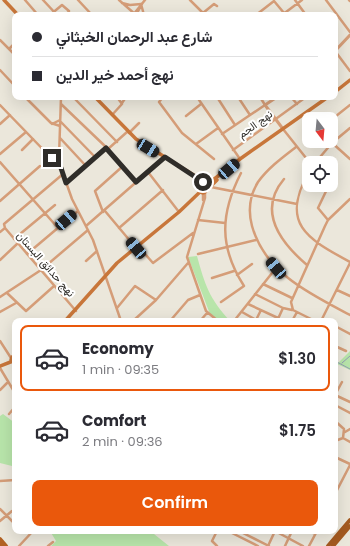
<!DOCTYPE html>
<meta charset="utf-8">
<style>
:root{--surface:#fff;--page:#f7f7f7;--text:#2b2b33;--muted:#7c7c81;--line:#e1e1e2;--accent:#ea580c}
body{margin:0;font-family:Poppins,Vazirmatn,sans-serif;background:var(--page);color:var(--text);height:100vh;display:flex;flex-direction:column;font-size:15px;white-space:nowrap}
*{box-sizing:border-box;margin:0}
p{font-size:13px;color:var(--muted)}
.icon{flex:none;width:22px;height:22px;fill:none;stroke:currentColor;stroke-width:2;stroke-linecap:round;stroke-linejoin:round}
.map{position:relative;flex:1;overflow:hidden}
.side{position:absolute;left:12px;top:318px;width:326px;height:216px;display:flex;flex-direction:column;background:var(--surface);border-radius:8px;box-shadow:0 4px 16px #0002}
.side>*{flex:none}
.banner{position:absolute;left:12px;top:12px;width:326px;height:88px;border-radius:8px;box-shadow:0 4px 16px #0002;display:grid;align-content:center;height:88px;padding:0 20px;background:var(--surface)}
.needle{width:26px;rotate:164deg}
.fabs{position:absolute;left:302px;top:112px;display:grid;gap:8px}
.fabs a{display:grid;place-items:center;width:36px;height:36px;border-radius:8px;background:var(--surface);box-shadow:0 4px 16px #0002;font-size:20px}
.end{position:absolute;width:18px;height:18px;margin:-9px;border:5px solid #2f2d29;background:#fff;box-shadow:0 0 0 2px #fff}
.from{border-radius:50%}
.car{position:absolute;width:12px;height:24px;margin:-12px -6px;border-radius:5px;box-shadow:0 0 3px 1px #0007;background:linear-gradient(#222 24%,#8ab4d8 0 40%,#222 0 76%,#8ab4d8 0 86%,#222 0)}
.banner b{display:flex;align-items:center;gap:14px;height:38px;font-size:15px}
.banner b+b{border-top:1px solid var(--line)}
.banner i{width:10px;height:10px;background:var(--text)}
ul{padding:7px 0 0;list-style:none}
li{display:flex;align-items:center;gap:12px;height:66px;margin:0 8px 6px;padding:0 12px;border:2px solid transparent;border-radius:8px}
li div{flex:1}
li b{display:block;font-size:15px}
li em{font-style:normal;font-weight:600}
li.active{border-color:var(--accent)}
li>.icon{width:36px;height:36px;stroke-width:1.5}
.button{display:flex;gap:8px;margin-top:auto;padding:8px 20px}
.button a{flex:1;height:46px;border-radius:8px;background:var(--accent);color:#fff;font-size:16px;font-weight:600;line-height:46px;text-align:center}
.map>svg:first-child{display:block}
</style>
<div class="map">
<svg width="350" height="546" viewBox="0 0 350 546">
<rect width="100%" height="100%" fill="#ebe7db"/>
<path fill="#b8e5aa" d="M197 256C205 285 209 298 230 321H220L210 314 190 262 188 257Z
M350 351V370L337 364Z
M3 414 15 423V475L12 466 0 463V416Z
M50 531H144L154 534 169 546H51L56 541Z"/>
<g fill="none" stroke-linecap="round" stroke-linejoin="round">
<path stroke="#929db4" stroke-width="1" d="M335 361 350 369
M342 363 350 356"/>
<path stroke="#d59d78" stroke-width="2.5" d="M25 0 38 15
M43 0 57 15
M78 0 92 15
M119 0 136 15
M190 0 205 15
M295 0 306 15
M326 0 350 32
M349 0 350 1
M122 3 130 5 141 4 144 15
M203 13 214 4 217 6
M50 15 62 5 69 11 66 15
M133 15 145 0
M136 15 142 4
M256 15 274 1 284 13
M282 15 302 0
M0 40 15 55
M9 49 15 43
M335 51 350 71
M0 70 15 86
M25 97 51 123 60 126
M61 97 59 157 61 168 72 199 93 240 121 321
M73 97 117 142
M163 97 159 102 182 133 214 159
M197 97 240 159
M217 97 235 125
M238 97 250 115
M291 97 297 104
M122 103 126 97
M61 104 108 149 137 182
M0 105 60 167
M112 115 122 104 117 97
M186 116 201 104
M331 120 350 105
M60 121 95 157
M0 124 10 115
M52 124 60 120
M283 129 310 163
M129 133 139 123
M222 134 265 105 260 97
M60 138 86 166
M330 141 350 159
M196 144 218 128
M296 147C283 157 268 168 258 182 250 195 248 211 252 226 265 273 310 294 350 315
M108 149 127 132
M22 150 33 139
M233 150 306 97
M0 154 26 132
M319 159 324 163
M0 162 58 228
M315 163 332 143 350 128
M331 168 335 172 331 181
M148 172 179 212
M309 172C279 224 308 239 350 262
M284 179C257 211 280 242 307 265
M66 183 106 148
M211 187 297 204
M205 192V198L187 257 206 311 218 321
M203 193V200
M0 201 40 166
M105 211 136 248
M103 212 95 191 123 166
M198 220 225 223
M328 220 318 208 329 185
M86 226 165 157
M5 228 76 311
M5 228 4 224 63 174
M119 228 163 190
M0 232 5 228
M14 239 55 205
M138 246 153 263 193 233
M27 254 78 211
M198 254 256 240
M0 260 17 244
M86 261 97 251
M237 275 252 264
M212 278 234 271
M263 284 292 298
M337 290 350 296
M7 293 26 311 54 286
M255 294 283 308 292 310
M0 297 41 270 88 230
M221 302 244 286C219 247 220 214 241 173
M248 304 278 318
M117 308 135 286 156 300
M0 312 16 303
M242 312 256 320
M74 319 77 321
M256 320 261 310
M133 321 156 300 188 263
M170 321 188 300 200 295
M200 321 207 313
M234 321 276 268
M277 321 283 308
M292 321 297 312
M315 321 293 310 291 302 325 226 328 220 350 199
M321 321 350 263
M335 326 350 334
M0 341 11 358
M335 346 346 351
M0 368 15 393
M0 390 8 382
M335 395 350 402
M335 395 342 382
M335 405 350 413
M9 414 15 407
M335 421 344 429 343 438
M345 432 350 429
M335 441 343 438 350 442
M335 457 350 464
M0 481 15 480
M335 494 350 465
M0 509 15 524
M0 521 12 511
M217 531 212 541 217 546
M228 531 258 546
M239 531 269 546
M309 531 315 534
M19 546 33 531
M48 546 53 542
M268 546 275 531 303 546
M285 546 292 531
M309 546 317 531"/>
<path stroke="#d59d78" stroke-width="3" d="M335 51 350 35
M277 97 265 105 283 129"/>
<path stroke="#c8763a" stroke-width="3.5" d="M4 0 18 15
M335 92 350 80
M95 97 136 139 200 179 204 187
M204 187 240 159 328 97
M200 190a3 3 0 1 1 6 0a3 3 0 1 1-6 0Z
M206 191 217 180
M65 321 117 263 179 212 201 191
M11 360 12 357 15 358
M0 366 13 361"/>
<path stroke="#b16122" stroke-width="4" d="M0 539 6 546
M0 543 2 546"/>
<path stroke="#a45a20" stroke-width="4" d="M328 546 350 520
M333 546 350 526"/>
</g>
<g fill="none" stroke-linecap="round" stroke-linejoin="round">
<path stroke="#2f2d29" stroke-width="5" d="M52 158 61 168 66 183 106 148 136 182 165 157 203 182"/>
</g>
<g text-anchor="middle" stroke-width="4" stroke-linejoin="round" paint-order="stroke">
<g font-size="11" fill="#2f2d29" stroke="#fff">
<text transform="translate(255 124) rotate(-36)" y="4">نهج الجم</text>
<text transform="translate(46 264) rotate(49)" y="4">نهج حدائق البستان</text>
</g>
</g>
</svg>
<div class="fabs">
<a><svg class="needle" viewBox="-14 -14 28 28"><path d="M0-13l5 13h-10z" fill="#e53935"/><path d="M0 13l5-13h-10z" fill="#7c7c81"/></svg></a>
<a><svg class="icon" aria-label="locate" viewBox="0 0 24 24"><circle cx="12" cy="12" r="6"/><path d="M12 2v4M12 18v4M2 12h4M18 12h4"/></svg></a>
</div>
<i class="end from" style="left:203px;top:182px"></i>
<i class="end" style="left:52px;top:158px"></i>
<i class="car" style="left:148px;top:148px;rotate:121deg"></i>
<i class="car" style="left:229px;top:169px;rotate:49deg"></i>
<i class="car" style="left:66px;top:220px;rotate:49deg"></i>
<i class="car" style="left:136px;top:248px;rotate:320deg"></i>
<i class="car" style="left:276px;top:268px;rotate:320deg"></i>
<div class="banner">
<b><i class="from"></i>شارع عبد الرحمان الخبثاني</b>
<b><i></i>نهج أحمد خير الدين</b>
</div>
<section class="side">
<ul>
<li class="active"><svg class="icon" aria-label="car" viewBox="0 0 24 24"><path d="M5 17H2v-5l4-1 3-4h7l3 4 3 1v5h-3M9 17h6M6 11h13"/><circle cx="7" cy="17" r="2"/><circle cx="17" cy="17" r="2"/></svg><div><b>Economy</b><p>1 min · 09:35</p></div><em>$1.30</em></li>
<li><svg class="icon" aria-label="car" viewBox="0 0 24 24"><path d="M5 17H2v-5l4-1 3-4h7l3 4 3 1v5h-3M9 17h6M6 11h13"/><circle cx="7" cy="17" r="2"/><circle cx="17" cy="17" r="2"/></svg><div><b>Comfort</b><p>2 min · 09:36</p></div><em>$1.75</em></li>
</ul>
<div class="button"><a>Confirm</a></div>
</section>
</div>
